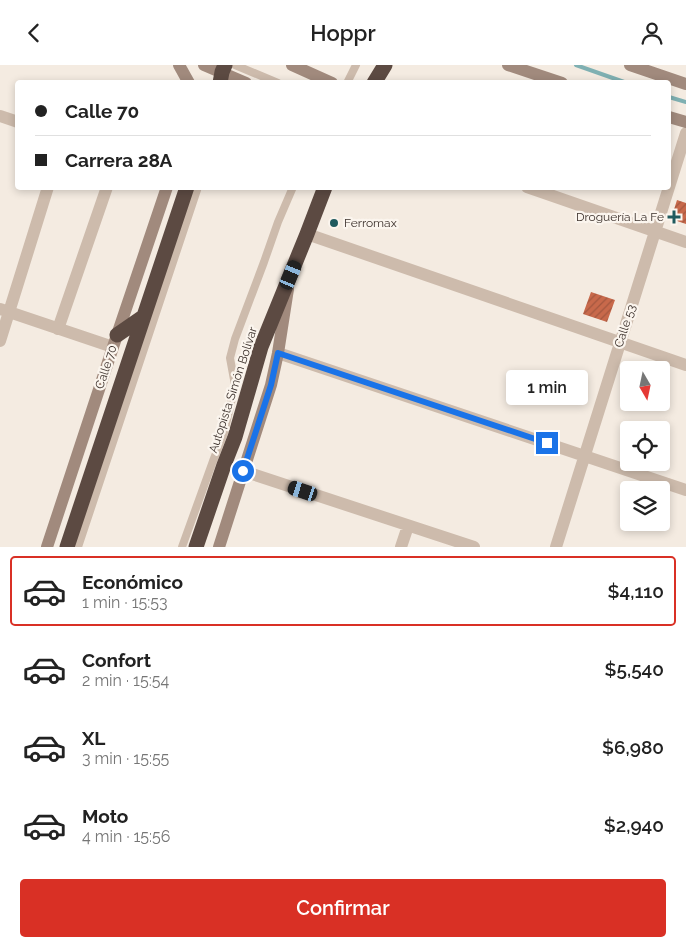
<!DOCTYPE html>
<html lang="es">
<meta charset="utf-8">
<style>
:root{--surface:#fff;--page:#f6f6f6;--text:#222;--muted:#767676;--line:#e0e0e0;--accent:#d93025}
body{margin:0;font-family:Raleway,sans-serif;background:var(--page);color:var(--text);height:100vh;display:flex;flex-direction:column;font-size:19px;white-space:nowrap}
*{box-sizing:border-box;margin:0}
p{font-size:16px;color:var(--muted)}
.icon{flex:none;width:28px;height:28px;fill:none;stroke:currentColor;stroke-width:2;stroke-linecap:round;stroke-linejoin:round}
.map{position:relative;height:482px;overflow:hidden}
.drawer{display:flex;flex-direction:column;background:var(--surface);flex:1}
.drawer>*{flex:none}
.banner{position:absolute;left:15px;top:15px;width:656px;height:110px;border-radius:5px;box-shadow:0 2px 8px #0003;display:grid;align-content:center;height:110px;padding:0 20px;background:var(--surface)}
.needle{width:32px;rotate:171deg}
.fabs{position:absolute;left:620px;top:296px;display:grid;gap:10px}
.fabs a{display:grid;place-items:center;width:50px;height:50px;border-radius:5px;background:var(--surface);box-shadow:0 2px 8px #0003;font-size:25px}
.end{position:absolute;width:22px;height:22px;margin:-11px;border:6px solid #1a73e8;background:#fff;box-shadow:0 0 0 2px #fff}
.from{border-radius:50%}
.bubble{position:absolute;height:35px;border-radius:5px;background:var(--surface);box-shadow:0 2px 8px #0003;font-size:16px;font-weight:600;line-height:35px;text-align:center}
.car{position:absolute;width:15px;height:30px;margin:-15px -8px;border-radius:6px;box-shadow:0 0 4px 1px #0007;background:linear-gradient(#222 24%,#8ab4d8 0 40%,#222 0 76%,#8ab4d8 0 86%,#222 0)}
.banner b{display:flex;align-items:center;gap:18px;height:48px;font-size:19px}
.banner b+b{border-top:1px solid var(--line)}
.banner i{width:12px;height:12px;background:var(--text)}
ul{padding:9px 0 0;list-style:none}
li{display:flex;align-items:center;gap:15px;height:70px;margin:0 10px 8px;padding:0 10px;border:2px solid transparent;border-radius:5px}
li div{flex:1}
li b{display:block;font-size:19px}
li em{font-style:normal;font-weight:600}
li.active{border-color:var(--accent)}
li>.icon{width:45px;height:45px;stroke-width:1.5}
.cta{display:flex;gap:10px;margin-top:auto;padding:10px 20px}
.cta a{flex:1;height:58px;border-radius:5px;background:var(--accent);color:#fff;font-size:20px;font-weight:600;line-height:58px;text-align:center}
header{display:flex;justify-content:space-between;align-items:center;height:65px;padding:0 20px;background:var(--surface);font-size:22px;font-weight:600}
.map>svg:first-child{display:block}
</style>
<header><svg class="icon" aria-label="back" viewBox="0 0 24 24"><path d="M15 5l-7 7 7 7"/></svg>Hoppr<svg class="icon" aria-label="person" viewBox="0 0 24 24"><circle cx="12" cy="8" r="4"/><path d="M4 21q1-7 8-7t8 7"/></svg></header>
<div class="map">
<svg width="686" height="482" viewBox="0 0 686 482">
<defs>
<pattern id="building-hatch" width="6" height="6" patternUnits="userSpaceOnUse" patternTransform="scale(1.25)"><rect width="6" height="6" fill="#c8694b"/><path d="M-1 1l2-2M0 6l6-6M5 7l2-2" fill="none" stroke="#a4573f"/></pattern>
</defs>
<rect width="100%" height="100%" fill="#f4ebe1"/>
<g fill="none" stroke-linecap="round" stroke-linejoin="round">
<path stroke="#7fb0b2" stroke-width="4" d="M576 0 627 18
M669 32 686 37"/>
</g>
<path fill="url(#building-hatch)" d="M677 135 686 138V159L671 154Z
M591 227 615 235 607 257 583 249Z"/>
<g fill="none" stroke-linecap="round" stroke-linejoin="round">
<path stroke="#cdbbac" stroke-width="8" d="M235 0 278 18
M347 18 356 0
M78 482 198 122
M182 482 213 396 224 368 235 320 230 293 235 274 264 197 278 157 293 122"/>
<path stroke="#cdbbac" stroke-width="12" d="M0 51 18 57
M527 122 686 177
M307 169 686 300
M0 244 113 282
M58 264 107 122
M0 276 48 122
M278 288 686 425
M243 406 474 482
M401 482 408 461
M556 482 686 68"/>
<path stroke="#a18a7d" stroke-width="12" d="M179 0 189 18
M204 0 246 18
M292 0 332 18
M508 0 562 18
M630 0 686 19
M669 52 686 57
M47 482 113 282 167 122
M219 482 271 320 278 288 288 224"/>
<path stroke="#5c4a42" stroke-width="15" d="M220 18 222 7 225 0
M374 18 385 0
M117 270 143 252
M67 482 187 122
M196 482 224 400 235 372 261 282 307 169 325 122"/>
</g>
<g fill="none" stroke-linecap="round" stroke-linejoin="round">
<path stroke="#1a73e8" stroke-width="6" d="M243 406 271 320 278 288 547 378"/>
</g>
<g fill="#1f5a5e" stroke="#fbf5ee" stroke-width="2">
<path d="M671.5 144.5h5v5h5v5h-5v5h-5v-5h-5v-5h5z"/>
<circle cx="334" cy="158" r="5"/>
</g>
<g text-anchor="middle" stroke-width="4.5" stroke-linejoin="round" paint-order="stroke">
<g font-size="12" fill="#3b302b" stroke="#fbf5ee" text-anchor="end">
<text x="664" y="156">Droguería La Fe</text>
<text x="344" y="162" text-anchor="start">Ferromax</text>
</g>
<g font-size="12" fill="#3b302b" stroke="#fbf5ee">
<text transform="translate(625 261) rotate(-72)" y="4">Calle 53</text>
<text transform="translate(106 302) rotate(-72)" y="4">Calle 70</text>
<text transform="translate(233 325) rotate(-72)" y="4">Autopista Simón Bolívar</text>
</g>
</g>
</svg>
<div class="fabs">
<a><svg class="needle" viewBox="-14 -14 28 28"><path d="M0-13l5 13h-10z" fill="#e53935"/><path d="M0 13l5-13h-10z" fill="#767676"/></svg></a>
<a><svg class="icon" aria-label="locate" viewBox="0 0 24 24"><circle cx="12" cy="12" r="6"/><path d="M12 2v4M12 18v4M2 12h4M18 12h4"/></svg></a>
<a><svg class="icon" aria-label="layers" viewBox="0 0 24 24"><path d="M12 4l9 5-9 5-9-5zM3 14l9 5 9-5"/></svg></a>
</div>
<i class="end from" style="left:243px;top:406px"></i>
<i class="end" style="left:547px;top:378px"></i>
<div class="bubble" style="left:506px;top:305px;width:82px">1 min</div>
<i class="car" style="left:291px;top:210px;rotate:23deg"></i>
<i class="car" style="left:303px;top:426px;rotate:288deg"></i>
<div class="banner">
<b><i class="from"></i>Calle 70</b>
<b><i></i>Carrera 28A</b>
</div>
</div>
<section class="drawer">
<ul>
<li class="active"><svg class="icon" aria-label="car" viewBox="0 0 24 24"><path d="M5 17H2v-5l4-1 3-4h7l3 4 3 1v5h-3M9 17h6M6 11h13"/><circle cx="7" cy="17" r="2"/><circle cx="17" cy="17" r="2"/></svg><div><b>Económico</b><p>1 min · 15:53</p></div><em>$4,110</em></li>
<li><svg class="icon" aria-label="car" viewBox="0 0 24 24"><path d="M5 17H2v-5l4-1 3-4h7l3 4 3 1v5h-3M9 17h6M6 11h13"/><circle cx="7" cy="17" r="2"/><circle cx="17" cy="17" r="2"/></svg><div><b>Confort</b><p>2 min · 15:54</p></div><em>$5,540</em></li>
<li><svg class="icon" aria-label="car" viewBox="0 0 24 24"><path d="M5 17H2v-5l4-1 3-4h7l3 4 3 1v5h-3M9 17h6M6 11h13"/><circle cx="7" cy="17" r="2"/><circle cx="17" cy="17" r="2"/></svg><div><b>XL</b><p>3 min · 15:55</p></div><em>$6,980</em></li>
<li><svg class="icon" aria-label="car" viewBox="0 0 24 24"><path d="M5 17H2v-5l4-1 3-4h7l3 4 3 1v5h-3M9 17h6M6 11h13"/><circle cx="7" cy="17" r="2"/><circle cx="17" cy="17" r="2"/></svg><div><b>Moto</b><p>4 min · 15:56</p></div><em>$2,940</em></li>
</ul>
<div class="cta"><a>Confirmar</a></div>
</section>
